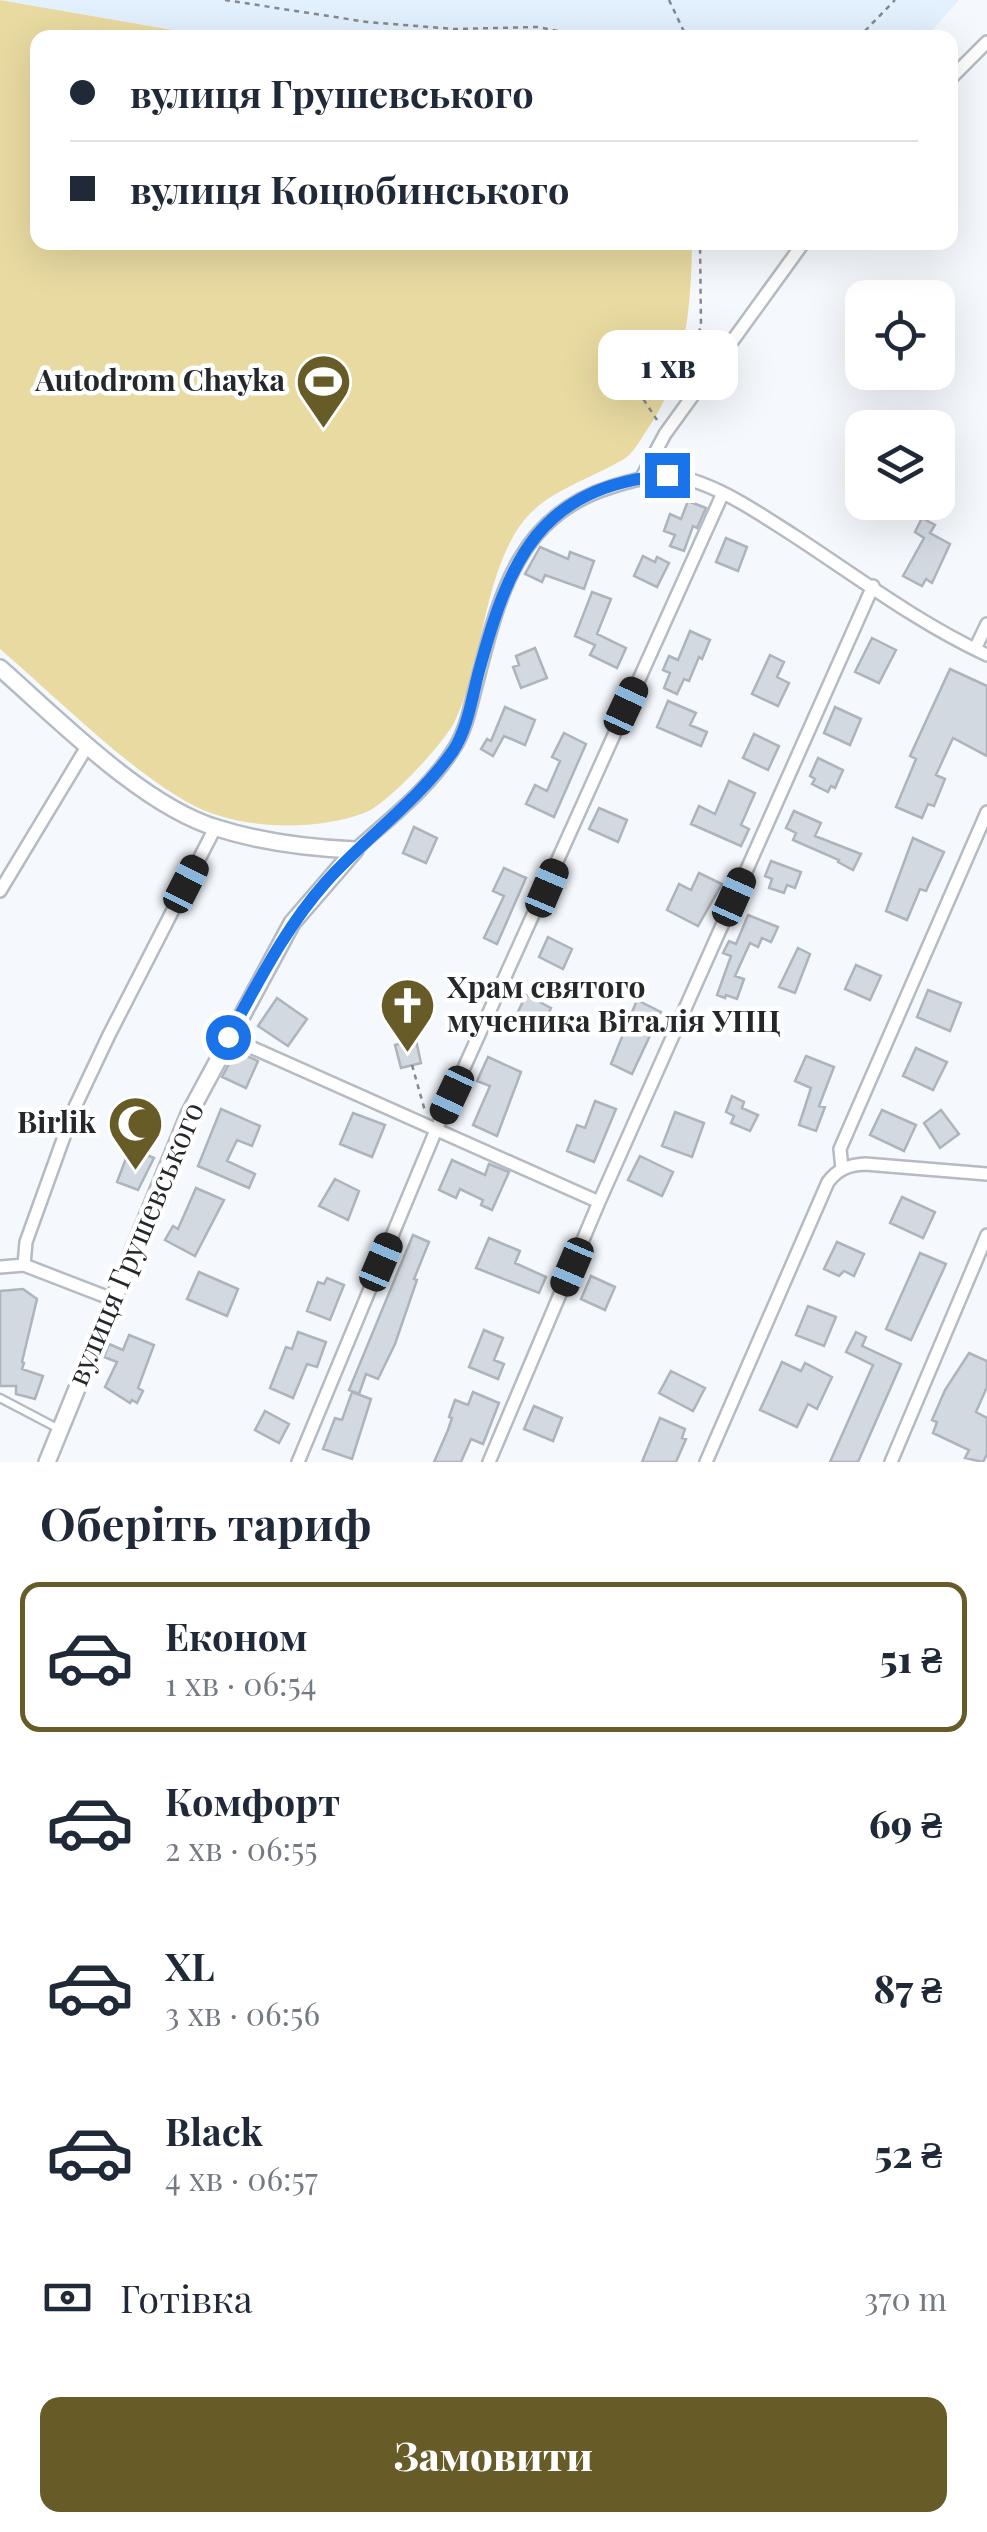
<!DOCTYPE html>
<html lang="uk">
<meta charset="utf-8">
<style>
:root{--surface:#fff;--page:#f6f6f7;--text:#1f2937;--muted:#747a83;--line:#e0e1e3;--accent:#675b28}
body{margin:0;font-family:"Playfair Display",serif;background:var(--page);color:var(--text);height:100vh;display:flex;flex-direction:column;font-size:38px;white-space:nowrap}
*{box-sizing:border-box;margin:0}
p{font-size:32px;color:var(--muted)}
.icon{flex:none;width:55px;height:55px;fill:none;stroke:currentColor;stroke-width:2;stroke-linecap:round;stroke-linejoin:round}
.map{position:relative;height:1462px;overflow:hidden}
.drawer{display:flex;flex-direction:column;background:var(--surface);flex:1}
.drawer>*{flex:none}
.guide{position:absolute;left:30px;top:30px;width:928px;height:220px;border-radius:20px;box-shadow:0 10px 40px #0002;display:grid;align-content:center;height:220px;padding:0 40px;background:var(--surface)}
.tools{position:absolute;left:845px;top:280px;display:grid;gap:20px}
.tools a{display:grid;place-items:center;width:110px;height:110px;border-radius:20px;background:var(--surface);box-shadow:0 10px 40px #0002;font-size:50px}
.end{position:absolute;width:45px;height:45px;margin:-22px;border:12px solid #1a73e8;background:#fff;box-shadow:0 0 0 5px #fff}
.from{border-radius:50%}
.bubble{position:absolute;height:70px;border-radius:20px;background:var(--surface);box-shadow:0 10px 40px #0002;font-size:32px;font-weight:800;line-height:70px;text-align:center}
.car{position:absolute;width:30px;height:60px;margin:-30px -15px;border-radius:12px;box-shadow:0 0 8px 2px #0007;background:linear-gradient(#222 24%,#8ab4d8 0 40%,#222 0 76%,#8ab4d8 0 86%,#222 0)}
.guide b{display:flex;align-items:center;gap:35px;height:95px;font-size:38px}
.guide b+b{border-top:2px solid var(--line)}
.guide i{width:25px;height:25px;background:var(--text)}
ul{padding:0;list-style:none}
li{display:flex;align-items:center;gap:30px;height:150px;margin:0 20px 15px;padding:0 20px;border:5px solid transparent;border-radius:20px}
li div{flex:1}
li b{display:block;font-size:38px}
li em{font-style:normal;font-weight:800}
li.current{border-color:var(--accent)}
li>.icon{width:90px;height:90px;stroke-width:1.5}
h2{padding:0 40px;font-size:45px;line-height:120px}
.pay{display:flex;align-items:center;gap:25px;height:110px;padding:0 40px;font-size:38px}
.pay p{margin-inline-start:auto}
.primary-button{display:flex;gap:20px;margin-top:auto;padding:20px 40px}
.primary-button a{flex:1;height:115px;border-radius:20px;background:var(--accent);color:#fff;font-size:40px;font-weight:800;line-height:115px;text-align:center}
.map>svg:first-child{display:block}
</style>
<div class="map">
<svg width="987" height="1462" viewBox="0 0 987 1462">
<rect width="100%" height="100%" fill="#f5f9fe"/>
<path fill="#e3f0fd" d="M1 0H959L926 37 220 38Z"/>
<path fill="#e9daa1" d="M0 0 213 37 38 38V242L692 243C691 309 686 374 647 430 640 440 634 453 624 459 584 483 538 492 514 535 481 593 483 664 454 723 443 744 386 806 364 813 313 832 235 830 187 802 124 766 56 697 0 649Z"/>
<path fill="#d2d9e0" stroke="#adb4bb" stroke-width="2.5" d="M688 501 706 508 697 528 693 526 684 551 670 546 675 535 664 531 670 514 681 519Z
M922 518 935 525 930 533 950 544 932 583 926 579 922 586 903 576 924 538 915 532Z
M726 538 747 547 738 571 716 562Z
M540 547 568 559 570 552 594 561 584 589 545 575 542 582 525 574Z
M643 556 655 562 657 557 669 563 657 587 634 576Z
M592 592 611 599 597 634 626 648 617 668 590 655 595 645 575 636Z
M690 631 710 640 702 659 699 657 689 681 684 679 677 694 664 688 670 673 663 670 669 656 678 660Z
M872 638 896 650 879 683 855 672Z
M535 648 547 678 521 688 513 667 519 665 516 656Z
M770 655 784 662 777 677 789 683 778 706 752 694Z
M950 669 987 686V756L953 738 936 775 945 779 934 806 928 804 922 818 896 807 916 759 910 756Z
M668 701 696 713 690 725 707 732 701 746 657 727Z
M505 707 535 720 525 745 504 736 493 756 481 749 487 739 491 741Z
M835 707 861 719 850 745 824 733Z
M564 733 586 744 554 817 526 804 535 785 547 791 560 761 552 757Z
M754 734 779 746 768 770 743 758Z
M818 758 843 770 835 788 831 786 828 792 812 784 815 779 810 776Z
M729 781 755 793 741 825 749 829 741 846 691 824 699 806 715 814Z
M599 808 627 820 618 842 589 829Z
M794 811 821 823 815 836 861 854 853 870 838 862 839 860 793 840 796 833 786 828Z
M414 827 437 838 426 863 403 853Z
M913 838 944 852 926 891 920 889 907 920 886 911Z
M771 861 801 872 795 888 787 885 784 893 769 888 772 879 765 876Z
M504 868 526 878 497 944 484 938 504 896 493 891Z
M699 873 722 884 698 926 667 910 679 884 691 890Z
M748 915 778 927 771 942 762 938 758 947 750 943 735 976 744 979 737 999 726 995 725 998 717 995 731 956 723 953 729 941 736 944Z
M548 937 572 949 563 969 539 957Z
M798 948 810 954 795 993 779 987Z
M856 965 881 976 870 1000 845 989Z
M928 990 961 1003 950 1031 917 1017Z
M526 995 551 1008 542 1027 517 1014Z
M277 998 307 1019 288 1046 258 1026Z
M637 1000 661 1012 632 1074 611 1064Z
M416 1040 421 1063 401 1068 395 1045Z
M916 1048 947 1062 933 1090 903 1076Z
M236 1051 258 1061 246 1088 222 1077Z
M806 1056 834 1067 819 1106 825 1107 816 1131 799 1125 811 1088 795 1081Z
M488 1057 521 1072 497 1136 473 1125 490 1086 477 1081Z
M732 1096 744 1102 742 1108 758 1115 750 1131 731 1123 734 1116 726 1112Z
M595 1101 616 1109 594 1162 567 1151 577 1125 585 1128Z
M221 1109 260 1126 252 1146 237 1140 227 1161 255 1174 249 1188 198 1166Z
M882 1110 916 1125 904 1151 870 1135Z
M941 1110 959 1134 940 1148 924 1123Z
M675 1112 704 1123 692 1157 662 1146Z
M353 1113 385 1125 372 1157 340 1144Z
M130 1148 154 1158 138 1190 117 1182Z
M640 1156 673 1172 662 1196 628 1180Z
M452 1160 485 1175 489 1164 509 1172 492 1210 481 1205 483 1200 460 1189 456 1198 439 1190Z
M335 1179 359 1191 348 1220 319 1206Z
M196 1188 224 1200 195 1256 165 1240 173 1226 178 1229Z
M902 1197 935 1212 923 1238 890 1223Z
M413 1235 429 1242 414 1279 417 1280 395 1344 378 1379 366 1374 359 1394 349 1390Z
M489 1238 520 1251 515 1263 546 1277 539 1293 476 1268Z
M837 1242 864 1254 854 1276 844 1271 839 1276 824 1269Z
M920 1253 946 1264 911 1340 886 1329Z
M199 1272 238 1289 227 1316 187 1299Z
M591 1276 615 1287 605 1310 581 1299Z
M327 1278 344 1285 330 1320 307 1311 318 1282 324 1284Z
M23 1289 37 1299 22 1362 24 1363 22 1369 43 1376 35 1399 16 1394V1386H0V1291Z
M808 1306 836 1317 824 1346 796 1335Z
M484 1330 503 1338 494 1360 504 1364 498 1379 469 1367Z
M298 1332 326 1342 317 1367 307 1364 293 1398 270 1388 286 1347 292 1349Z
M856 1332 866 1337 862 1346 901 1364 858 1462H830L873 1365 846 1352Z
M129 1335 154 1345 138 1388 143 1391 137 1403 132 1400 130 1403 105 1387 117 1362 104 1357 109 1344 123 1350Z
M969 1353 987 1361V1387L976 1412 987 1418V1454L983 1462 965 1458 969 1450 933 1433 937 1422 932 1420 945 1390Z
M782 1362 801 1371 805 1363 832 1377 817 1409 808 1404 797 1427 760 1410Z
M671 1371 705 1388 693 1411 659 1393Z
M352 1392 371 1399 352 1459 323 1449 335 1418 342 1420Z
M473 1392 499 1403 483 1444 471 1439 461 1462H434L448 1430 452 1418 449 1417 455 1400 468 1405Z
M534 1406 562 1418 553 1441 524 1429Z
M265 1411 289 1424 279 1443 255 1430Z
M660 1418 685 1429 682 1438 686 1439 676 1462H642Z"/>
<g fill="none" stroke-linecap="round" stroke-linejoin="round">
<defs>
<path id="service" d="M0 1398 59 1429"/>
<path id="minor" d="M950 79 987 42
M642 477 665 434 804 242
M975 649 987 624
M355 850C389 819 431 787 455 747 467 728 471 703 477 682 499 597 517 516 611 487 642 477 669 471 700 483 733 495 763 516 793 535 856 576 918 623 987 655
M0 891 88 745
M228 1037 599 1202
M842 1169 840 1149 987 812
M24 1265 26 1242 74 1109 109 1035 215 828
M0 1267 24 1265 112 1299
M298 1462 436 1130 723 493
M489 1462 599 1202 873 586
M706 1462 828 1182C838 1169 848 1165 865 1164L987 1174
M891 1462 987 1235"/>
<path id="tertiary" d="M0 668C58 719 143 806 217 828 261 842 309 848 355 850
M47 1462 189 1114 292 923 355 850"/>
</defs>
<use href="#service" stroke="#b4bbc2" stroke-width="11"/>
<use href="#minor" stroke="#b4bbc2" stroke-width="16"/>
<use href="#tertiary" stroke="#b4bbc2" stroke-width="20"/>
<path stroke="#85888c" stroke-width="2.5" stroke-dasharray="5 5" stroke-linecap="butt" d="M225 0 367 22 454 29 538 27 592 38
M669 0 687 38
M858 38 895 0
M679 390 701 326 700 242
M638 391 657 420
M412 1065 425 1111"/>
<use href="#service" stroke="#fff" stroke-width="6"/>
<use href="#minor" stroke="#fff" stroke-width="11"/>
<use href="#tertiary" stroke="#fff" stroke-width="15"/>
</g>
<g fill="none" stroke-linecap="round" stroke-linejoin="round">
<path stroke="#1a73e8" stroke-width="12" d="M228 1037C258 983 285 928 326 882 366 837 418 801 453 751 468 728 472 697 479 671 509 560 539 487 667 475"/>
</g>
<defs>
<symbol id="stadium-pin" viewBox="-11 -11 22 30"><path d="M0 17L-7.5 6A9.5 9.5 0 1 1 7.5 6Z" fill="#675b28" stroke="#fff"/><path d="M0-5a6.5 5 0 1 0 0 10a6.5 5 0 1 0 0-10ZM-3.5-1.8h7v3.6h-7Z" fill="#fff"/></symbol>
<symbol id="church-pin" viewBox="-11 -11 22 30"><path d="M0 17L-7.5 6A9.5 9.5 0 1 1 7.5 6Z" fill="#675b28" stroke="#fff"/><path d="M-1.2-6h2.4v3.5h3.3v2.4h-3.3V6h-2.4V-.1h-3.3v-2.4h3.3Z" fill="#fff"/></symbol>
<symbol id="mosque-pin" viewBox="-11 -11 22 30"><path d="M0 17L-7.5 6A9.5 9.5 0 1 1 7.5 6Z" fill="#675b28" stroke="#fff"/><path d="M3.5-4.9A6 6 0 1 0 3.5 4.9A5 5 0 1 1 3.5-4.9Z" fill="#fff"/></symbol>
</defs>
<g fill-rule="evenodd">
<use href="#stadium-pin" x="292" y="350" width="63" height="86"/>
<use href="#church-pin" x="376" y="974" width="63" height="86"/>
<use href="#mosque-pin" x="104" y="1092" width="63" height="86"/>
</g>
<g text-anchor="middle" stroke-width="9" stroke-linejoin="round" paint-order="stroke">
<g font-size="30" font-weight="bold" fill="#25282b" stroke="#fff" text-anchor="end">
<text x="285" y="391">Autodrom Chayka</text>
<text x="447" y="998" text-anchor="start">Храм святого<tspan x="447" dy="34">мученика Віталія УПЦ</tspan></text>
<text x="96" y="1133">Birlik</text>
</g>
<g font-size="30" fill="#25282b" stroke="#fff">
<text transform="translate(136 1244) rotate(-67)" y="10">вулиця Грушевського</text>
</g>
</g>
</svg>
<div class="tools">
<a><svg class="icon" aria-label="locate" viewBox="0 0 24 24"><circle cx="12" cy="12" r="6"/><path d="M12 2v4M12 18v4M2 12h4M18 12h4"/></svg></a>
<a><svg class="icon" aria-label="layers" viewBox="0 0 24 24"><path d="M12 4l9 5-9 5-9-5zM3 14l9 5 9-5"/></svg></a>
</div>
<i class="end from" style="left:228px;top:1037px"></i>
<i class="end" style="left:667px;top:475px"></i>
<div class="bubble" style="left:598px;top:330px;width:140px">1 хв</div>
<i class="car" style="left:626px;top:706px;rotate:25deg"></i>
<i class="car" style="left:186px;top:884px;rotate:27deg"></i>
<i class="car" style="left:547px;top:888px;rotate:23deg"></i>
<i class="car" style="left:734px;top:897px;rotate:24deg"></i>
<i class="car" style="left:452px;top:1095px;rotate:205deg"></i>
<i class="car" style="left:381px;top:1262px;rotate:23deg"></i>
<i class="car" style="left:572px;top:1267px;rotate:203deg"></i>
<div class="guide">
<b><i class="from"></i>вулиця Грушевського</b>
<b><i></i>вулиця Коцюбинського</b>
</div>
</div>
<section class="drawer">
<h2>Оберіть тариф</h2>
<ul>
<li class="current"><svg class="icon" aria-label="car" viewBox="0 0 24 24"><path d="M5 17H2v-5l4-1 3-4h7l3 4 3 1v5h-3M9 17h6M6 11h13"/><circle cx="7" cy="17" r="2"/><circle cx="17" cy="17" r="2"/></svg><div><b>Економ</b><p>1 хв · 06:54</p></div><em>51 ₴</em></li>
<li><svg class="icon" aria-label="car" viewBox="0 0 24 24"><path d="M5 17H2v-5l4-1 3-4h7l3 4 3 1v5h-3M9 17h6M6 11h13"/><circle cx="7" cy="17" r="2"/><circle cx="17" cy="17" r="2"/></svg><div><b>Комфорт</b><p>2 хв · 06:55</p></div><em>69 ₴</em></li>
<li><svg class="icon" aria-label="car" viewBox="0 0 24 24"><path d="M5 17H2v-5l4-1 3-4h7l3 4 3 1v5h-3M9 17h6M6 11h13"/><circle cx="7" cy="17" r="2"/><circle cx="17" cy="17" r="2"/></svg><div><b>XL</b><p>3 хв · 06:56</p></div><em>87 ₴</em></li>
<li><svg class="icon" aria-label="car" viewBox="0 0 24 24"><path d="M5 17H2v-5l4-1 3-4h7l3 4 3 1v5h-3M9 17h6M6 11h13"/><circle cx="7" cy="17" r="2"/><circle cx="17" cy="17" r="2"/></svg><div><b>Black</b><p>4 хв · 06:57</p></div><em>52 ₴</em></li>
</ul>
<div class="pay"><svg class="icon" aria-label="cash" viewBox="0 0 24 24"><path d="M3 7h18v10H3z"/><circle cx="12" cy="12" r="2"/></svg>Готівка<p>370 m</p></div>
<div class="primary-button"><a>Замовити</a></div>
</section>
